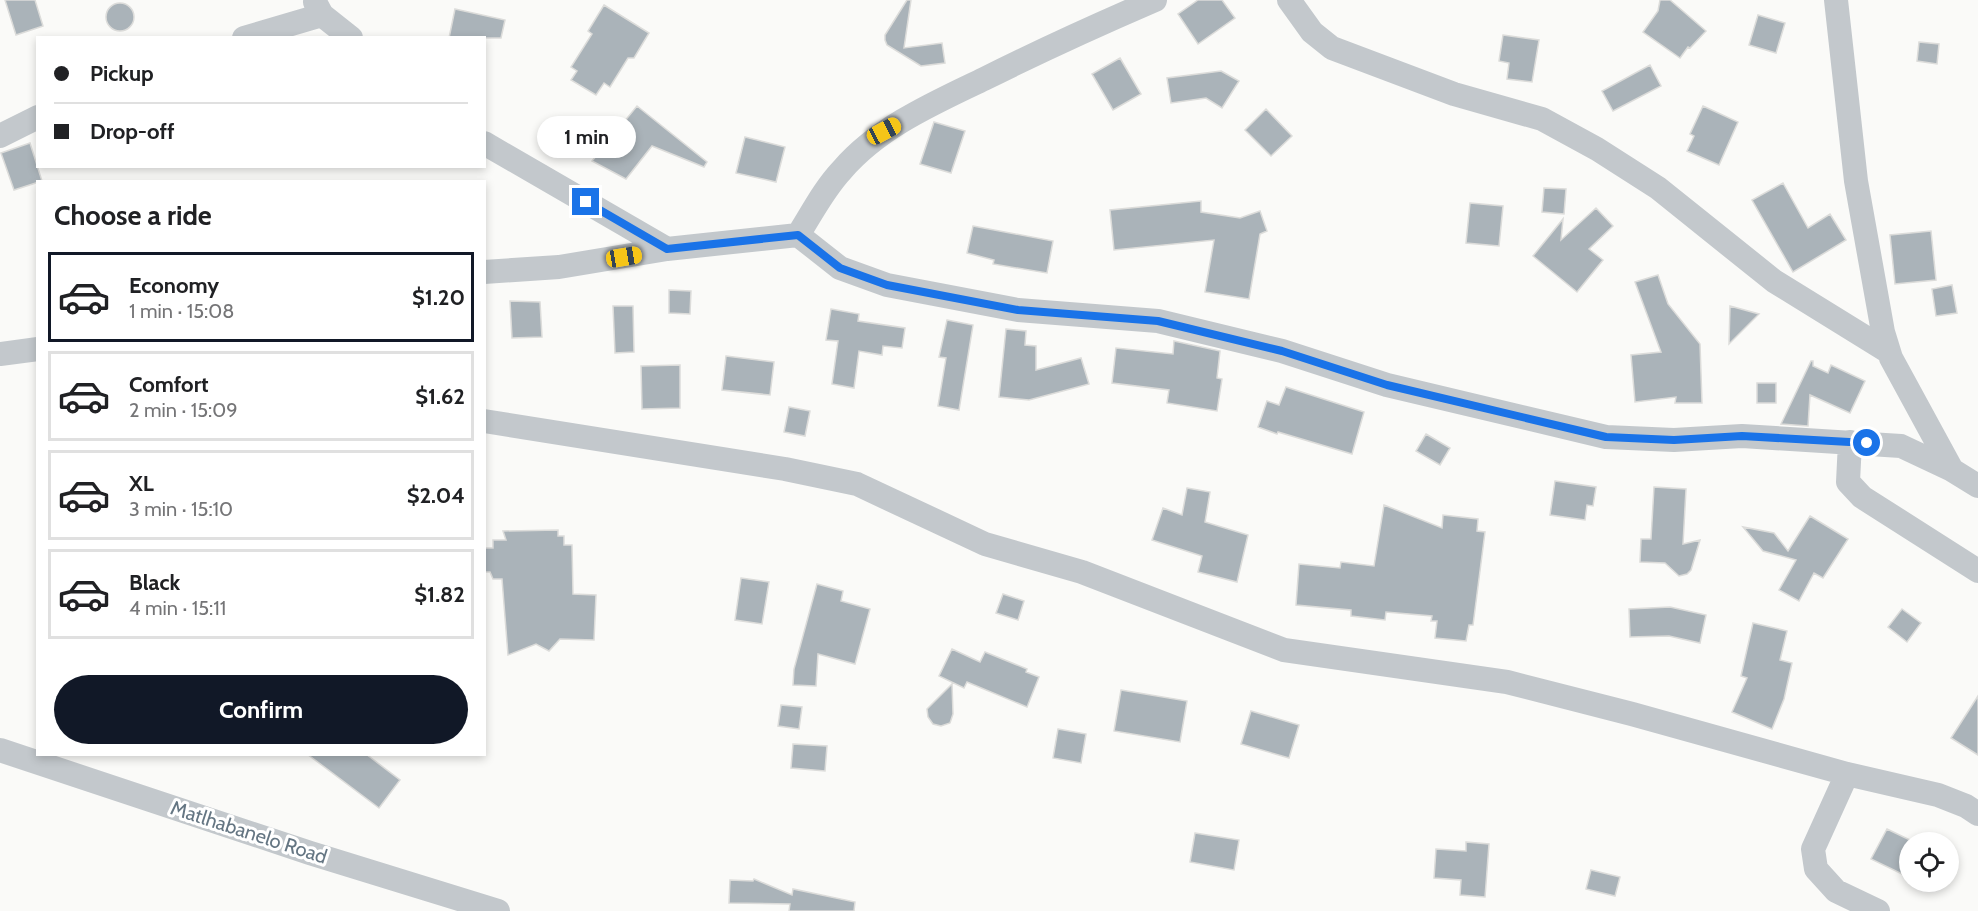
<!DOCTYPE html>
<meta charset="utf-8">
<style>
:root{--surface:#fff;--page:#f2f2f2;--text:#202124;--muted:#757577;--line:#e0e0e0;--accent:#111827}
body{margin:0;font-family:Cabin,sans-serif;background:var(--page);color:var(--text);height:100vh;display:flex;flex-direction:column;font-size:22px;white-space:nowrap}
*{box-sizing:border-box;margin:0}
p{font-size:20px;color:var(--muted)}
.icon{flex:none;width:33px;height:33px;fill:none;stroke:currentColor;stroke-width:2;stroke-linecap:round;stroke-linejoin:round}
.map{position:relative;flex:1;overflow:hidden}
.side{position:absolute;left:36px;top:180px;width:450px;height:576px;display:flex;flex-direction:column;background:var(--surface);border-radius:0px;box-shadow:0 3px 9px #0003}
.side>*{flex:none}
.banner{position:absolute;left:36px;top:36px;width:450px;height:132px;border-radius:0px;box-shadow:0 3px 9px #0003;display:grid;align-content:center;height:132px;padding:0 18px;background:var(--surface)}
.buttons{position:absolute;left:1899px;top:832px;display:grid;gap:12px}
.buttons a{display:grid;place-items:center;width:60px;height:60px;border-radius:50%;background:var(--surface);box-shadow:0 3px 9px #0003;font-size:30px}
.end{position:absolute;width:27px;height:27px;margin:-14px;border:8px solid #1a73e8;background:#fff;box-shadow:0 0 0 3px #fff}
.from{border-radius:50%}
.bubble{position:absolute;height:42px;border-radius:21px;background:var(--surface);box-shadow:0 3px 9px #0003;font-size:20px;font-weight:700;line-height:42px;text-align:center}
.car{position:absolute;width:18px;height:36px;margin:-18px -9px;border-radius:8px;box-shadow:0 0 4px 2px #0007;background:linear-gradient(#f5c518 24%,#345 0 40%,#f5c518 0 76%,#345 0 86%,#f5c518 0)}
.banner b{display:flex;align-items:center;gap:21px;height:57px;font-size:22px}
.banner b+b{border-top:2px solid var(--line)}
.banner i{width:15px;height:15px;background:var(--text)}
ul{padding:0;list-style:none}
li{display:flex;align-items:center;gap:18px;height:90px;margin:0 12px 9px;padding:0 6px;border:3px solid var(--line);border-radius:0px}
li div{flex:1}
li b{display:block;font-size:22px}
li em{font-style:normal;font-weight:700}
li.active{border-color:var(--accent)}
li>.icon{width:54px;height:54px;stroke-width:1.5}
h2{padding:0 18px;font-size:27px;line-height:72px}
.cta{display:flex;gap:12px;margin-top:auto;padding:12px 18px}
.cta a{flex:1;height:69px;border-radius:36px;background:var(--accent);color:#fff;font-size:24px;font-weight:700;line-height:69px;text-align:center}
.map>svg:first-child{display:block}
</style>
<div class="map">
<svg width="1978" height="911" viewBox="0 0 1978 911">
<rect width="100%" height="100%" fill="#fafaf8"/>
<path fill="#aab3b9" stroke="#dcdcda" stroke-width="1.5" d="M5 0H35L43 26 16 35Z
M907 0H911L904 48 942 43 945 63 921 66 887 45 885 40V35Z
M1198 0H1222L1235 18 1198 44 1178 14Z
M1660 0H1670L1706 31 1690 48 1688 47 1680 58 1643 32 1658 11Z
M106 17a14 14 0 1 1 28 0a14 14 0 1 1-28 0Z
M604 5 649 33 634 58H628L610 87 604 83 596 95 571 80 577 71 571 67 592 34 588 31Z
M455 9 505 20 501 38H449Z
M1758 15 1785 23 1776 53 1749 45Z
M1503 35 1539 40 1532 82 1507 79 1509 63 1499 61Z
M1919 42 1939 44 1937 64 1917 61Z
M1120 58 1141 94 1113 110 1092 74Z
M1650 65 1661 86 1613 111 1602 91Z
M1221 71 1239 81 1222 108 1206 98 1171 103 1167 78Z
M637 106 707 162 704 167 652 146 626 179 592 161Z
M1703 106 1738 122 1719 165 1687 151 1694 136 1690 134Z
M1266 109 1292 136 1271 156 1245 130Z
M934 122 965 131 951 173 920 164Z
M745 137 785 147 776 182 736 173Z
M30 143 42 181 14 190 1 153Z
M1783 183 1808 228 1830 214 1846 240 1793 272 1752 200Z
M1544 188 1566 189 1564 214 1542 212Z
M1201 201V212L1240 218 1260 211 1267 231 1260 234 1249 299 1205 292 1214 240 1114 250 1110 210Z
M1470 203 1503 206 1499 246 1466 243Z
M1596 208 1613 226 1589 249 1603 260 1577 292 1533 256 1563 219 1561 240Z
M973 226 1053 241 1047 273 993 264 994 260 967 253Z
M1931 231 1936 280 1895 284 1890 235Z
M1658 275 1668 304 1700 344 1702 403H1675L1676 397 1635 402 1631 355 1661 352 1635 282Z
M1952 285 1957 313 1936 316 1932 289Z
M669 290 691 291 690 314 669 313Z
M510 301 540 302 542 337 512 338Z
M613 306H633L634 352 615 353Z
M1730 306 1759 314 1729 344Z
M831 309 859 314 858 321 905 328 902 348 883 346 882 355 859 351 854 388 832 384 838 341 826 340Z
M947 320 973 325 959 410 938 406 946 358 939 357Z
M1006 329 1026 331 1025 345 1036 346V370L1081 358 1089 384 1029 400 999 397Z
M1174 341 1220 351 1217 378 1222 379 1217 411 1167 403 1169 390 1112 383 1116 348 1173 354Z
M726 356 774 362 770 395 722 390Z
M1811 361H1813V366L1828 373 1831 365 1865 381 1850 413 1810 395 1808 426 1781 424Z
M680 365V408L642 409 641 366Z
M1757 383H1776V403H1757Z
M1286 387 1364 412 1352 454 1278 432 1277 434 1258 427 1267 401 1279 405Z
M789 407 810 411 805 436 784 432Z
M1426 434 1450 448 1440 465 1416 451Z
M1555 481 1596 487 1593 506 1587 505 1585 520 1550 515Z
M1654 487 1686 489 1683 544 1700 540 1691 570 1687 574 1679 576 1665 563 1640 562 1641 539H1651Z
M1187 488 1210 492 1205 522 1248 535 1237 582 1198 572 1202 556 1152 540 1163 508 1182 515Z
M1384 505 1442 528 1443 515 1478 519 1477 531 1485 532 1473 625H1469L1466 641 1435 638 1437 621H1431L1432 616 1386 612 1385 620 1351 616V610L1296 605 1299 564 1340 568 1341 562 1374 566Z
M1810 516 1848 539 1823 578 1814 573 1799 601 1779 590 1796 560 1763 551 1743 527 1774 533 1788 551Z
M558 530V536H564V545H572L573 594 596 595 594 640 560 639 549 651 536 644 508 655 502 579H493L490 572H484V548H493V540H506L503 531Z
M741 578 769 582 762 624 735 620Z
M817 584 843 591 841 601 870 609 855 664 818 654 816 686 793 685 794 669Z
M1003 594 1024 601 1018 620 996 613Z
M1670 607 1706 615 1700 643 1669 636 1630 637 1629 609Z
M1902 609 1921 623 1907 642 1888 627Z
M1753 623 1787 631 1780 660 1792 663 1784 699 1772 729 1732 712 1747 678 1741 676Z
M952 649 980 662 985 652 1027 669 1026 672 1039 677 1027 707 967 682 964 688 939 676Z
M952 684 953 714 950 723 941 726 933 724 928 717 927 709Z
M1121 690 1187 701 1180 742 1114 731Z
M1978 696V755L1951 738Z
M781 705 802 707 799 729 778 726Z
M1251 711 1299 725 1289 758 1241 744Z
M1058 729 1086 734 1081 763 1053 758Z
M793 744 827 746 825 771 791 768Z
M307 754H366L400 780 379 808Z
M1887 829 1910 840V859L1902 874 1871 859Z
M1195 833 1239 840 1234 870 1190 862Z
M1466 842 1489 844 1485 897 1460 895 1461 880 1434 878 1436 849 1466 851Z
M1591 870 1620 877 1615 896 1586 889Z
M754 879 792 895 793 889 855 902 854 911H789L790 904 729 903 730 880 753 881Z"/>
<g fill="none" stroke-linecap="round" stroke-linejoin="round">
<path stroke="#c3c8cc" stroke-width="24" d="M1289 0 1312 32 1332 48 1454 94 1542 119 1597 149 1658 188 1774 281 1889 352
M1836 0 1856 181 1883 332 1891 358 1952 470
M315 2 322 15 351 38
M244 38 322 15
M0 136 38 117
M484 143 667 249
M798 235 840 268 887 285 1018 310 1158 321 1282 351 1387 385 1606 437 1674 440 1742 436 1901 446 1952 470 1978 486
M484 272 559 267 667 249 798 235C812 213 824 189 842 170 879 127 934 103 984 79 1040 51 1097 25 1155 0
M0 354 38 349
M484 421 785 469 857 484 985 544 1082 572 1284 650 1507 682 1632 714 1847 774 1938 795 1966 806 1978 814
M1850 442 1848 482 1862 497 1978 571
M0 750 310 853 498 911
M1847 774 1813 849 1816 869 1836 891 1878 911"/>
</g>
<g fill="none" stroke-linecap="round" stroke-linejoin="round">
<path stroke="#1a73e8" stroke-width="8" d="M586 202 667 249 798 235 840 268 887 285 1018 310 1158 321 1282 351 1387 385 1606 437 1674 440 1742 436 1867 443"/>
</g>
<g text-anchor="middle" stroke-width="6" stroke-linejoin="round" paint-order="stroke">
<g font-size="20" fill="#657683" stroke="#fff">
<text transform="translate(249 832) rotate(18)" y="7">Matlhabanelo Road</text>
</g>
</g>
</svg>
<div class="buttons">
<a><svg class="icon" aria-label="locate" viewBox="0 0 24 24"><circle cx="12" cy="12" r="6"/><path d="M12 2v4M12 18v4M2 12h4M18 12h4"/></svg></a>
</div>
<i class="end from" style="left:1867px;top:443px"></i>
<i class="end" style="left:586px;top:202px"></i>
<div class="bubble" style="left:537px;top:116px;width:99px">1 min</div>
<i class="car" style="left:884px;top:131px;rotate:62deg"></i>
<i class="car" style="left:624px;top:257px;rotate:81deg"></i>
<div class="banner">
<b><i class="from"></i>Pickup</b>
<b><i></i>Drop-off</b>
</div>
<section class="side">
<h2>Choose a ride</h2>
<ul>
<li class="active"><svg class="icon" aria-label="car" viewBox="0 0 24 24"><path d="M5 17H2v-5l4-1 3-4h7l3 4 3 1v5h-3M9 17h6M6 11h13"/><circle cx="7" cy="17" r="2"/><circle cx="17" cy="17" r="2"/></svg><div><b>Economy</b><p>1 min · 15:08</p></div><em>$1.20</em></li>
<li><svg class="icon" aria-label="car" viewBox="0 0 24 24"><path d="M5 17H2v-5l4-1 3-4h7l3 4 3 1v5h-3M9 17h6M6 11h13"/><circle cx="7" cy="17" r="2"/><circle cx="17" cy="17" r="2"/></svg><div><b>Comfort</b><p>2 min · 15:09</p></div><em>$1.62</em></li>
<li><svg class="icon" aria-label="car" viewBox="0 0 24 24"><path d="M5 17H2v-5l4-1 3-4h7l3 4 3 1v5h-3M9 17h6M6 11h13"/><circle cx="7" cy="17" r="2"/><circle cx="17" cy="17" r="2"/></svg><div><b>XL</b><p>3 min · 15:10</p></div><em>$2.04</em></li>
<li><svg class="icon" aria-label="car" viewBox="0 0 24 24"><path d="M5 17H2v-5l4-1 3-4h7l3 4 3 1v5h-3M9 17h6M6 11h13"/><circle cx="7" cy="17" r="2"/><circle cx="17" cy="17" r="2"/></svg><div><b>Black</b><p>4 min · 15:11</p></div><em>$1.82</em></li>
</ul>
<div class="cta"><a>Confirm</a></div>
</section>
</div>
